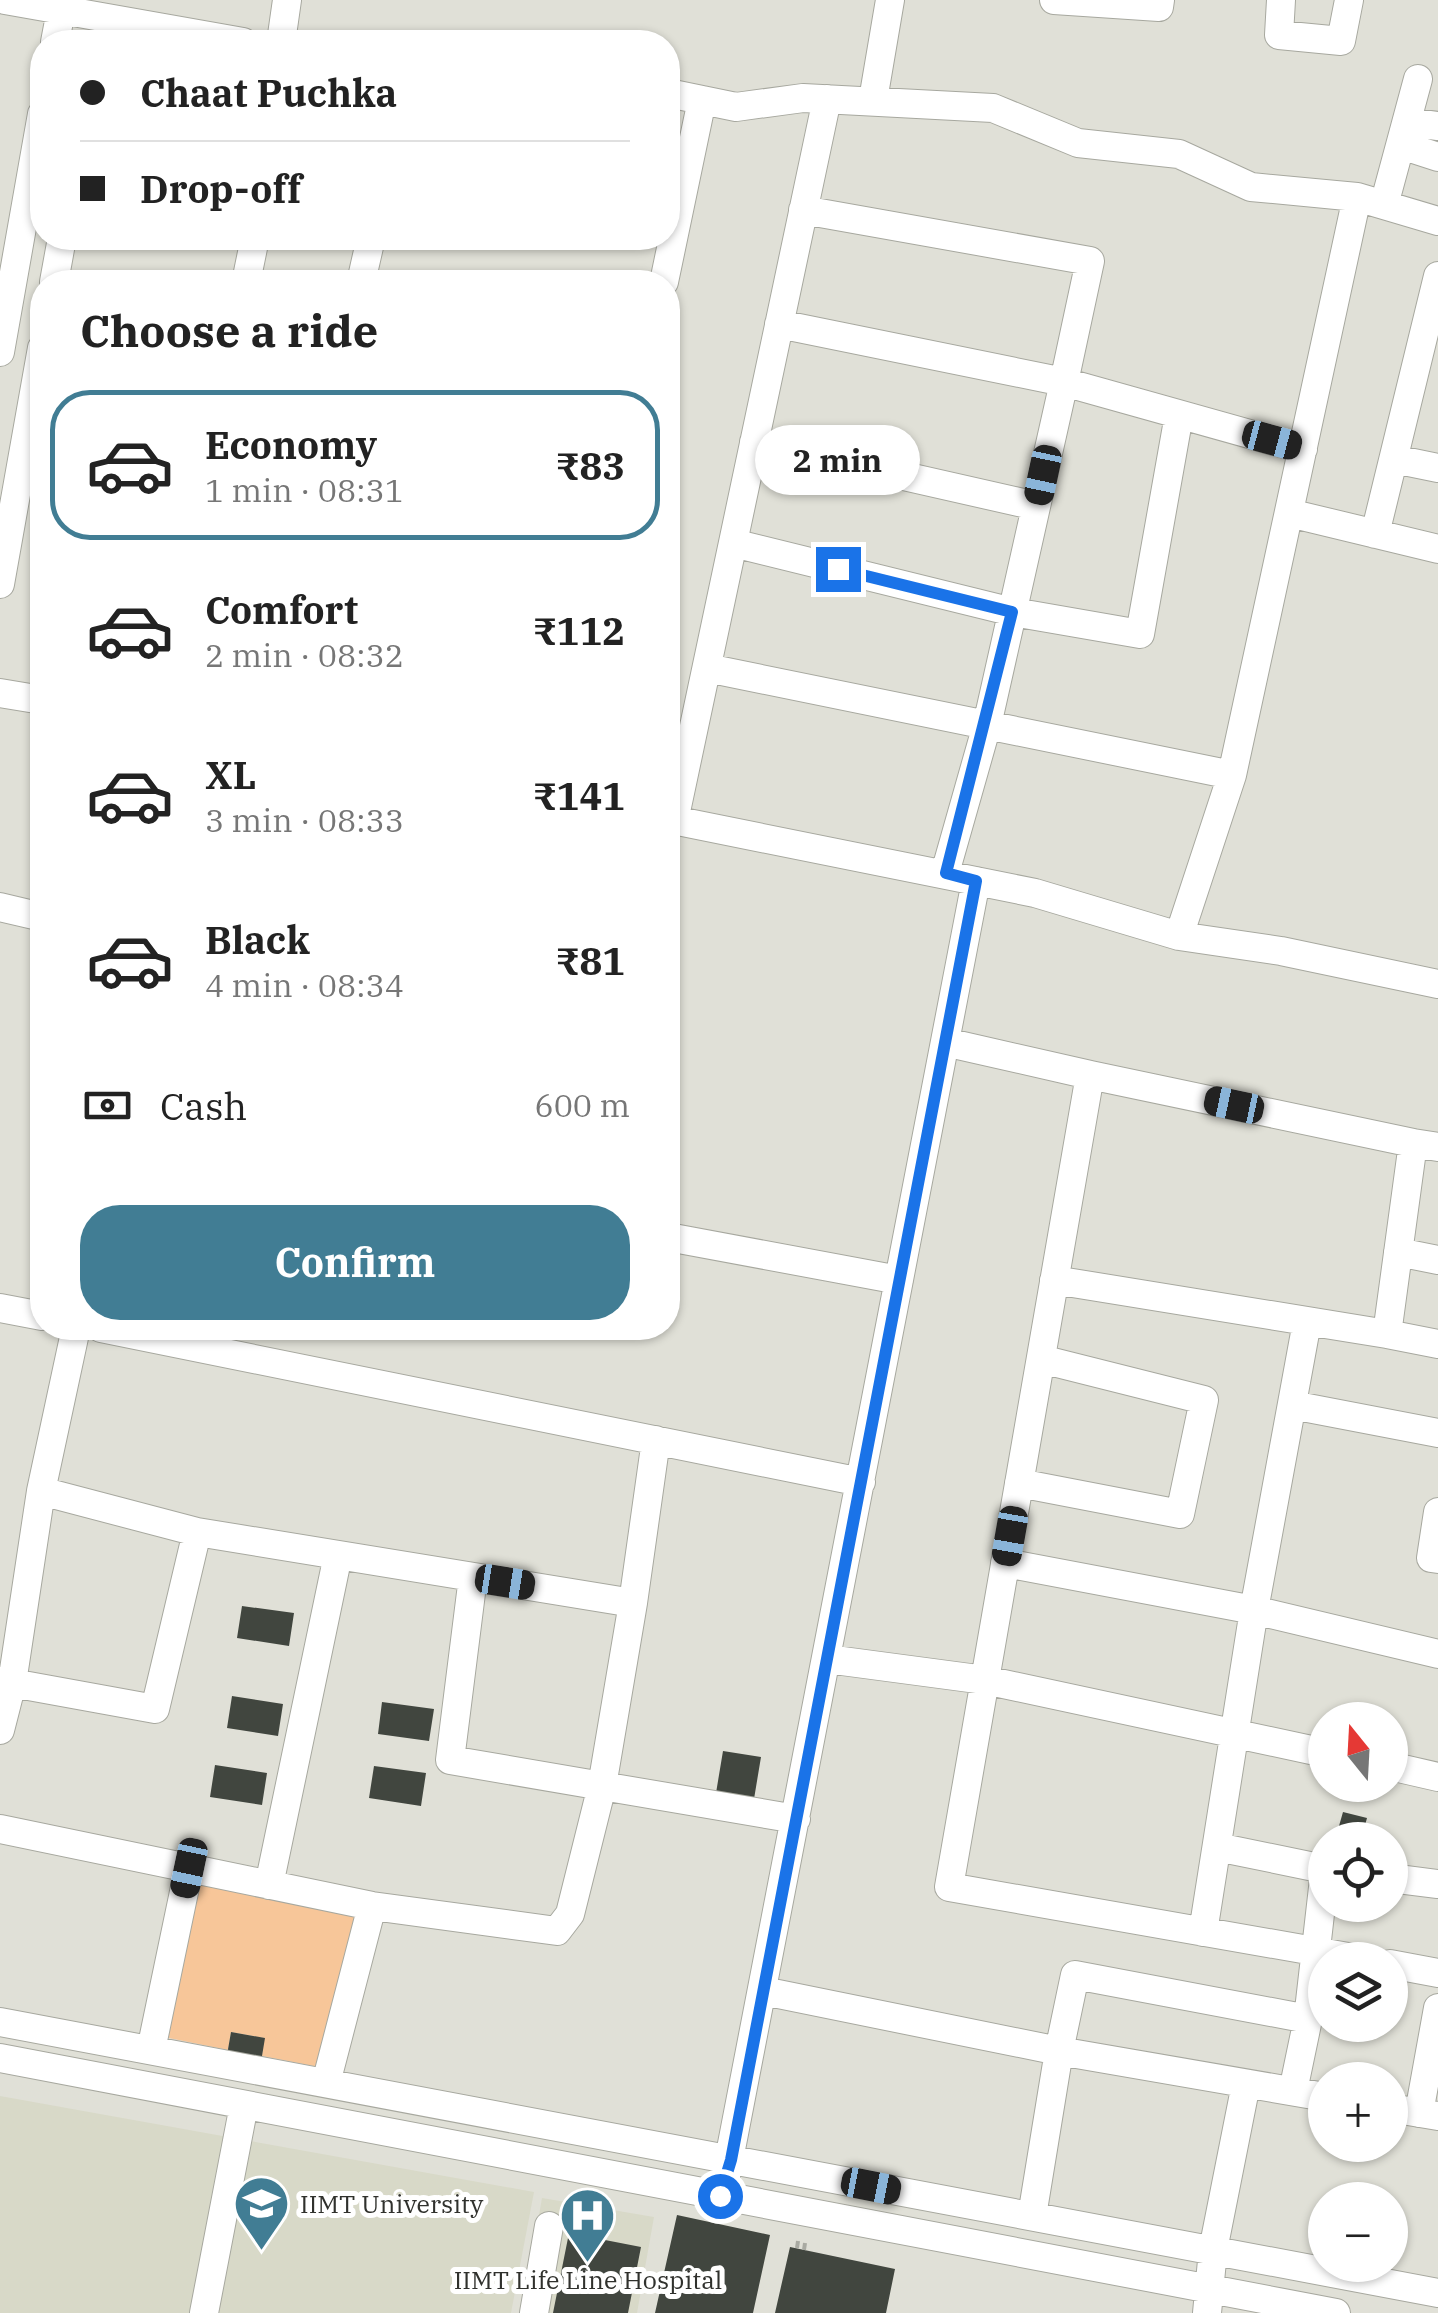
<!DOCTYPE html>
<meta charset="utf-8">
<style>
:root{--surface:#fff;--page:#f6f6f6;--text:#222;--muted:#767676;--line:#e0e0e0;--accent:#417d94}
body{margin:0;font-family:"IBM Plex Serif",serif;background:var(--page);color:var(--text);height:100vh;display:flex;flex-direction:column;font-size:38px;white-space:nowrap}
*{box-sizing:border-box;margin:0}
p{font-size:32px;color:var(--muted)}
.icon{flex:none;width:55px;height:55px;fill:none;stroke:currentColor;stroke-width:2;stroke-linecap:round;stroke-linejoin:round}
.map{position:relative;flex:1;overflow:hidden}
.side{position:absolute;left:30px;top:270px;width:650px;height:1070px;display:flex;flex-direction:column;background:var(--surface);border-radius:40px;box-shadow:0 2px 8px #0004}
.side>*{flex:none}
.banner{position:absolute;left:30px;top:30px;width:650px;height:220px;border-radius:40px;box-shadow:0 2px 8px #0004;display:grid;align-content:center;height:220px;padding:0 50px;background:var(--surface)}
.needle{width:65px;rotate:342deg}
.fabs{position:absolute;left:1308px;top:1702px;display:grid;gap:20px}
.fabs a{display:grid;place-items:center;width:100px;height:100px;border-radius:50%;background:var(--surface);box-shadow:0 2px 8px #0004;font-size:50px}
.end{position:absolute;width:45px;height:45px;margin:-22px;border:12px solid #1a73e8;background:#fff;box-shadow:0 0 0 5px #fff}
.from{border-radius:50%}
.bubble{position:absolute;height:70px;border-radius:35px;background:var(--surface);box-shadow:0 2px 8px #0004;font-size:32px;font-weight:800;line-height:70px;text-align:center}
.car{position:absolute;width:30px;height:60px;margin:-30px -15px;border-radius:12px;box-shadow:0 0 8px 2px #0007;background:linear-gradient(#222 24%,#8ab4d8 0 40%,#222 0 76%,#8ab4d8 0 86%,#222 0)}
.banner b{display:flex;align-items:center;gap:35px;height:95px;font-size:38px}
.banner b+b{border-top:2px solid var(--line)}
.banner i{width:25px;height:25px;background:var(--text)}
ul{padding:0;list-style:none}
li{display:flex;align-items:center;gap:30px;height:150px;margin:0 20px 15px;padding:0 30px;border:5px solid transparent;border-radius:40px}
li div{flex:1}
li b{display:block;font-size:38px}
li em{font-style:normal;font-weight:800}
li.current{border-color:var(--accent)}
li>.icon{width:90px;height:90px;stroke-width:1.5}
h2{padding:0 50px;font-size:45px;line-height:120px}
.pay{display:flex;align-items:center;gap:25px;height:110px;padding:0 50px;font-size:38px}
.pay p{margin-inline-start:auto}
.cta{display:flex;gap:20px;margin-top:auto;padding:20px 50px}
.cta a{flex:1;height:115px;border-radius:40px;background:var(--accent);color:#fff;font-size:40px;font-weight:800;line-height:115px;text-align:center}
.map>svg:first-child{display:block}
</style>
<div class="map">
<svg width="1438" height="2313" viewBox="0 0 1438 2313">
<rect width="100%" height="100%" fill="#e0e0d7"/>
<path fill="#d8d9c8" d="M0 2096 534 2192 511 2313H0Z
M542 2198 654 2217 637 2313H522Z"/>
<path fill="#f7c699" d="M195 1882 355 1914 324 2068 262 2056 264 2038 231 2032 228 2050 164 2037Z"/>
<path fill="#41463f" d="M242 1606 294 1613 289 1646 237 1638Z
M232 1696 283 1704 278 1736 227 1728Z
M382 1702 434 1709 429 1741 378 1734Z
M723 1751 761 1757 753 1805 715 1799Z
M215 1765 267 1773 262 1805 210 1797Z
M374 1766 426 1773 421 1806 369 1798Z
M1343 1812 1367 1818 1361 1840H1335Z
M231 2032 265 2038 261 2062 227 2055Z
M677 2215 770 2235 753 2313H655Z
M569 2233 641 2247 628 2313H553Z
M790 2247 895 2269 886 2313H775Z"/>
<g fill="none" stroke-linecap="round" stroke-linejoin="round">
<defs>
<path id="minor" d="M5 0 243 42
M1054 0 1159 7 1160 0
M1281 0 1279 35 1341 41 1349 0
M55 42 63 0
M281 42 287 0
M668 93 736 107 803 98 993 108 1078 143 1179 154 1251 187 1357 197 1438 221
M873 100 890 0
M1408 122 1438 126
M1401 145 1438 157
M1384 205 1418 79
M803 210 1090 261 1064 382 1303 449
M54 282 62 238
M246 282 255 238
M361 282 371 238
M664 282 702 100
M779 324 1064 382 987 725 945 873
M0 352 42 114
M754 442 1036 506
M1394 459 1438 468
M1289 513 1438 549
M1375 534 1438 276
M733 543 1013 612 1140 634 1179 415
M0 584 42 348
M707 668 1232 775 1357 197
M0 693 42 700
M668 819 1035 893 1179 936 1281 951 1438 984
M674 821 827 99
M0 907 42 917
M1179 936 1232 775
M945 1042 1090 1075 949 1887 1365 1960
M1090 1075 1413 1143 1387 1334 1438 1344
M1413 1143 1438 1147
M668 1237 899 1280
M1398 1252 1438 1260
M1054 1280 1387 1334
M0 1308 42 1316
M101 1328 861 1482
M1292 1405 1438 1433
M1019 1483 1180 1514 1204 1400 1041 1359
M1438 1512 1431 1558 1438 1559
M197 1532 633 1603 656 1440
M1005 1563 1254 1610 1307 1322
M473 1577 450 1760 602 1786 633 1603
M827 1659 985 1680 1325 1753
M0 1681 12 1683 41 1491
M0 1730 12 1683 155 1709 197 1532 41 1491 76 1328
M1390 1766 1438 1777
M0 1829 372 1906 557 1931 570 1914 602 1786 796 1819
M1217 1847 1324 1869
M1390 1878 1438 1884
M269 1885 338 1555
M1203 1932 1254 1610 1438 1654
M1390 1964 1438 1973
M763 1991 1059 2051 1032 2216
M1308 2019 1325 1870
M0 2022 1438 2293
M151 2050 189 1868
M0 2058 1336 2313
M326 2083 372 1906
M1293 2091 1308 2019 1075 1975 1059 2051 1325 2097
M1390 2108 1438 2116
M1419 2113 1438 2008
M726 2175 976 881
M204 2313 244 2105
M534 2313 549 2226
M1207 2313 1213 2250 1246 2084"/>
</defs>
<use href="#minor" stroke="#a7a89f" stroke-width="30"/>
<path stroke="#a9aaa2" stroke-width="4" stroke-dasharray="8 5" stroke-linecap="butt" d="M797 2248 798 2241
M804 2250 805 2243"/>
<use href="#minor" stroke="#fff" stroke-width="28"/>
</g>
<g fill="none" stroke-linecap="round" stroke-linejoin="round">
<path stroke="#1a73e8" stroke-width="12" d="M720 2196 731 2160 976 881 946 873 1012 612 838 569"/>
</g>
<defs>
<symbol id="university-pin" viewBox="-11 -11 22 30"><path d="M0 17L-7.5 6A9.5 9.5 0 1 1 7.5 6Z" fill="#417d94" stroke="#fff"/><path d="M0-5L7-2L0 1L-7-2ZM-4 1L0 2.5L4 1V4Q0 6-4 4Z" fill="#fff"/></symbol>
<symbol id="hospital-pin" viewBox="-11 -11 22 30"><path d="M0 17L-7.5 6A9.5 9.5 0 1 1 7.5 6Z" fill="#417d94" stroke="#fff"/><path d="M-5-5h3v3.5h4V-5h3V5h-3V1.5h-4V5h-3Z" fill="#fff"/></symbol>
</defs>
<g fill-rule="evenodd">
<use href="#university-pin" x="230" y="2172" width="63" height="86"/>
<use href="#hospital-pin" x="556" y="2184" width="63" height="86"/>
</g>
<g text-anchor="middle" stroke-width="10" stroke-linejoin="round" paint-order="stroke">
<g font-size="25" fill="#30312d" stroke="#fff" text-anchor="start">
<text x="300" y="2213">IIMT University</text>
<text x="588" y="2289" text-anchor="middle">IIMT Life Line Hospital</text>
</g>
</g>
</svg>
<div class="fabs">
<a><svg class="needle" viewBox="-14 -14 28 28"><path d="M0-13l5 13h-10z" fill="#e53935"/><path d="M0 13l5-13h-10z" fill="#767676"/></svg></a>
<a><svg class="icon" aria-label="locate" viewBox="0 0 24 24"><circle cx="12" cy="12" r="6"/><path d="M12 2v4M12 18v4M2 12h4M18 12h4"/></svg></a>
<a><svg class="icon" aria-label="layers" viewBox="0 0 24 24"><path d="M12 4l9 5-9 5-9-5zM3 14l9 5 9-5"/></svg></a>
<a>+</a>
<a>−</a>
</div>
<i class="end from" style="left:720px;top:2196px"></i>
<i class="end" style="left:838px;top:569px"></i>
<div class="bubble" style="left:755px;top:425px;width:165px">2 min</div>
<i class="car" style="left:1272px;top:440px;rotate:105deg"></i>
<i class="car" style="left:1043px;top:475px;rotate:192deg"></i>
<i class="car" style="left:1234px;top:1105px;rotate:282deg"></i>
<i class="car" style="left:1010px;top:1536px;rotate:190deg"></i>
<i class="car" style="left:505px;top:1582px;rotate:99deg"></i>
<i class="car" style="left:189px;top:1868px;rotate:192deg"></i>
<i class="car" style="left:871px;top:2186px;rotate:101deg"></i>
<div class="banner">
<b><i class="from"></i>Chaat Puchka</b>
<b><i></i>Drop-off</b>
</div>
<section class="side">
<h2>Choose a ride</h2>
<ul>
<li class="current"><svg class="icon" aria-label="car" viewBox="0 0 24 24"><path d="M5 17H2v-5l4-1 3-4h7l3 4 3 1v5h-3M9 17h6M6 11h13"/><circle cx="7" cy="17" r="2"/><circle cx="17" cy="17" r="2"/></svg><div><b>Economy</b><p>1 min · 08:31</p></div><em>₹83</em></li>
<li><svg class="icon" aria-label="car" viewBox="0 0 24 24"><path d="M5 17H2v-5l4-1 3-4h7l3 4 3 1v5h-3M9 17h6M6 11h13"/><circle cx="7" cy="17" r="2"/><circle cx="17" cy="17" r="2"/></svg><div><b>Comfort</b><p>2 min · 08:32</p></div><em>₹112</em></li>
<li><svg class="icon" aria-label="car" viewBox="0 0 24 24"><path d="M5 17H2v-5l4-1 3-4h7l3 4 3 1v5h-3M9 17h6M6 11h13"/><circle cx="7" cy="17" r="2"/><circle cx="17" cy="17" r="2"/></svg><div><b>XL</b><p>3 min · 08:33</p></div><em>₹141</em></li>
<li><svg class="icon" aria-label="car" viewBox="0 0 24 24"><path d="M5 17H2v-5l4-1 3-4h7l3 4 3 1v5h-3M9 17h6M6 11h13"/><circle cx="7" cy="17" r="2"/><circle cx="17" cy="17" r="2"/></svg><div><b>Black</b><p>4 min · 08:34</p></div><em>₹81</em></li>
</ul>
<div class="pay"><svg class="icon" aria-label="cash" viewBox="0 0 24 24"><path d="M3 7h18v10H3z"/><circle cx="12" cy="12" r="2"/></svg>Cash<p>600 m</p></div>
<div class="cta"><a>Confirm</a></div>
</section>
</div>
